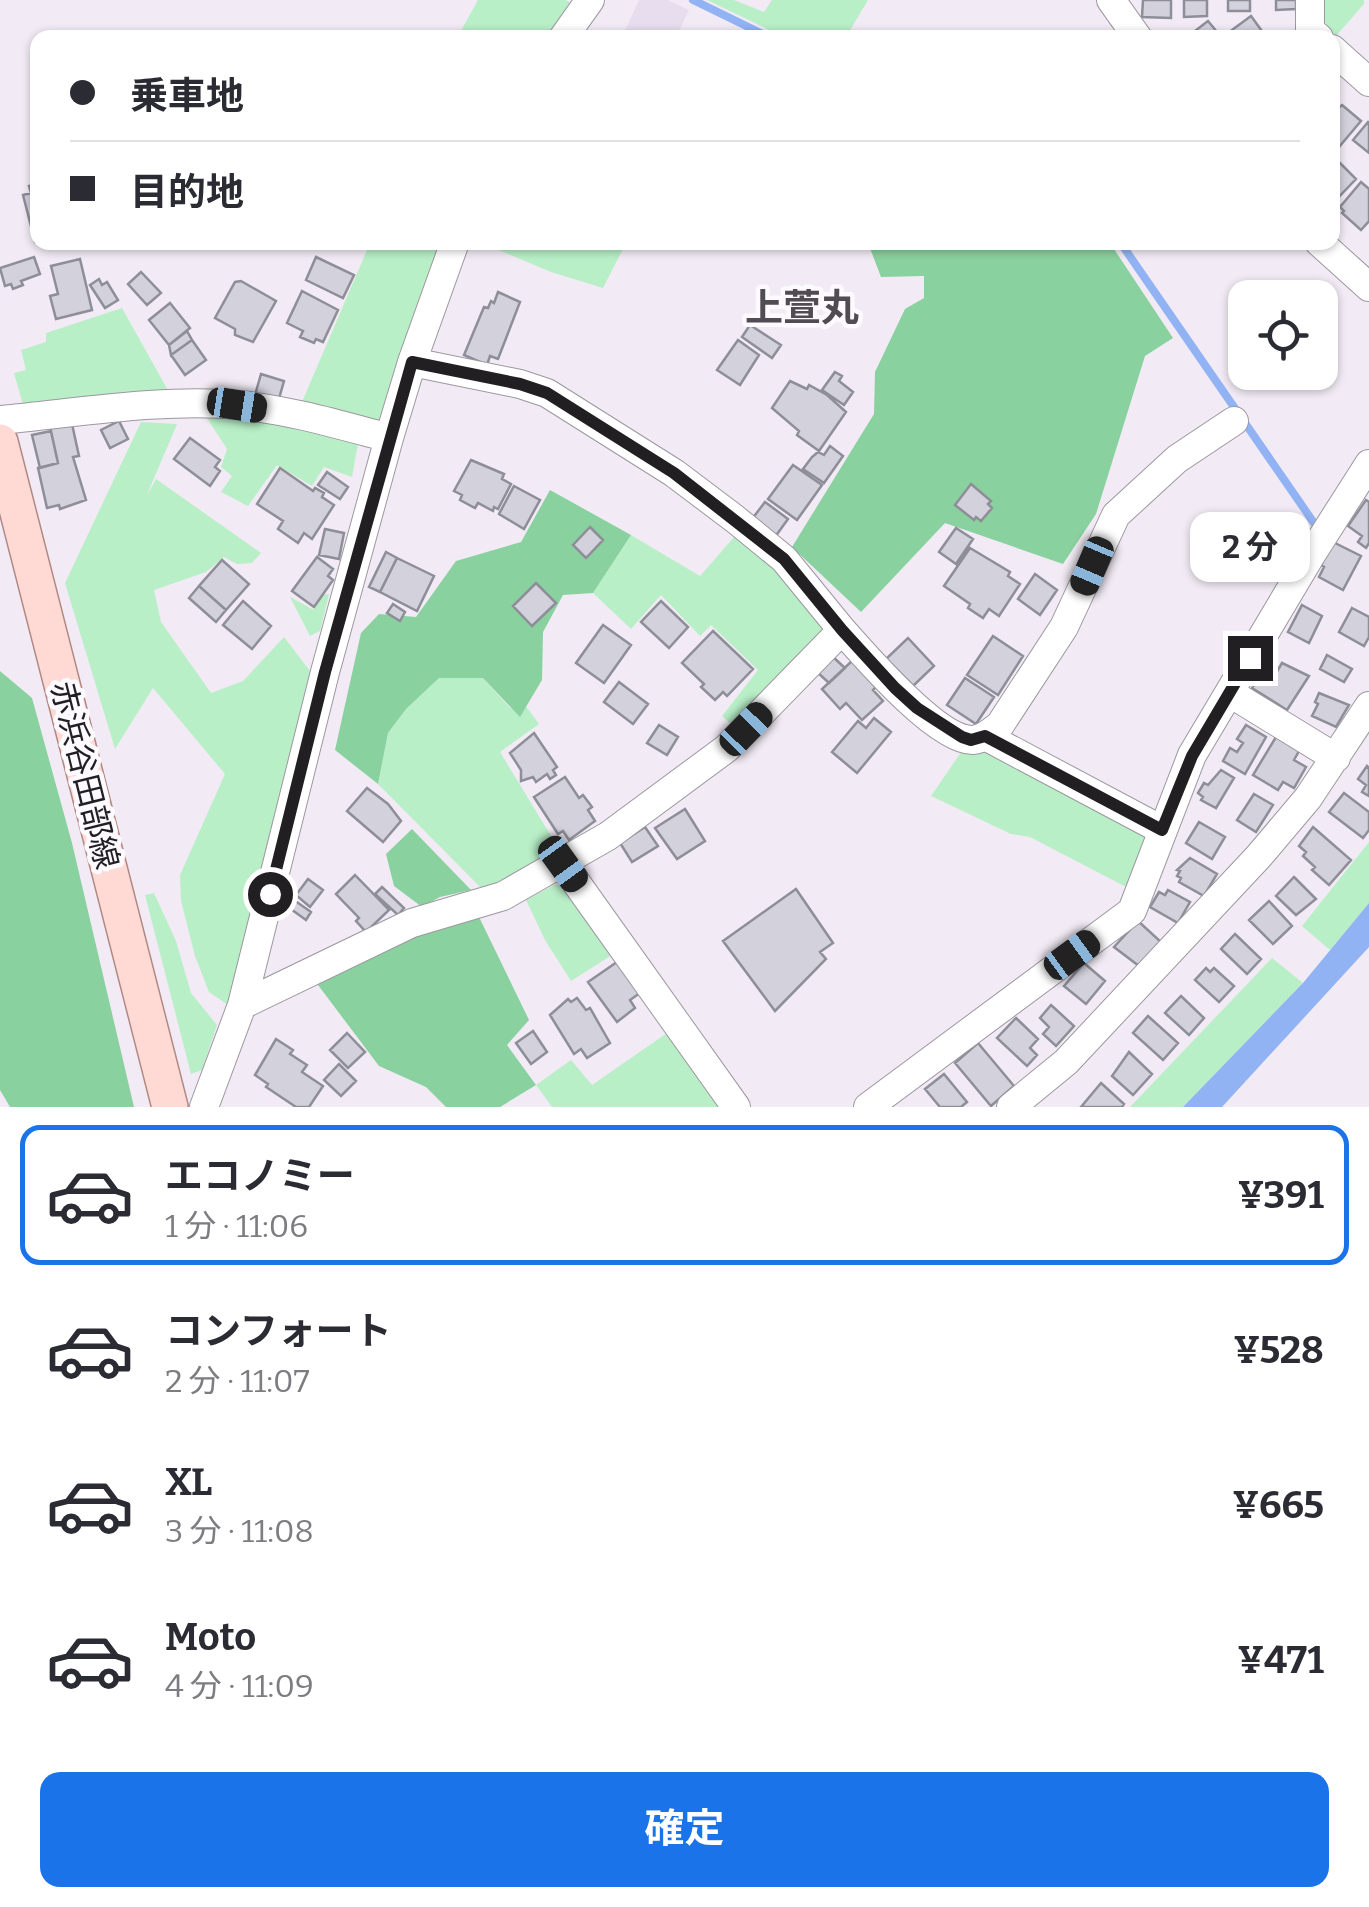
<!DOCTYPE html>
<html lang="ja">
<meta charset="utf-8">
<style>
:root{--surface:#fff;--page:#f7f7f7;--text:#2b2b33;--muted:#7c7c81;--line:#e1e1e2;--accent:#1a73e8}
body{margin:0;font-family:Bitter,"Noto Sans JP",serif;background:var(--page);color:var(--text);height:100vh;display:flex;flex-direction:column;font-size:38px;white-space:nowrap}
*{box-sizing:border-box;margin:0}
p{font-size:32px;color:var(--muted)}
.icon{flex:none;width:55px;height:55px;fill:none;stroke:currentColor;stroke-width:2;stroke-linecap:round;stroke-linejoin:round}
.map{position:relative;height:1107px;overflow:hidden}
.side{display:flex;flex-direction:column;background:var(--surface);flex:1}
.side>*{flex:none}
.top-card{position:absolute;left:30px;top:30px;width:1310px;height:220px;border-radius:20px;box-shadow:0 2px 8px #0004;display:grid;align-content:center;height:220px;padding:0 40px;background:var(--surface)}
.buttons{position:absolute;left:1228px;top:280px;display:grid;gap:20px}
.buttons a{display:grid;place-items:center;width:110px;height:110px;border-radius:20px;background:var(--surface);box-shadow:0 2px 8px #0004;font-size:50px}
.end{position:absolute;width:45px;height:45px;margin:-22px;border:12px solid #211f22;background:#fff;box-shadow:0 0 0 5px #fff}
.from{border-radius:50%}
.bubble{position:absolute;height:70px;border-radius:20px;background:var(--surface);box-shadow:0 2px 8px #0004;font-size:32px;font-weight:700;line-height:70px;text-align:center}
.car{position:absolute;width:30px;height:60px;margin:-30px -15px;border-radius:12px;box-shadow:0 0 8px 2px #0007;background:linear-gradient(#222 24%,#8ab4d8 0 40%,#222 0 76%,#8ab4d8 0 86%,#222 0)}
.top-card b{display:flex;align-items:center;gap:35px;height:95px;font-size:38px}
.top-card b+b{border-top:2px solid var(--line)}
.top-card i{width:25px;height:25px;background:var(--text)}
ul{padding:18px 0 0;list-style:none}
li{display:flex;align-items:center;gap:30px;height:140px;margin:0 20px 15px;padding:0 20px;border:5px solid transparent;border-radius:20px}
li div{flex:1}
li b{display:block;font-size:38px}
li em{font-style:normal;font-weight:700}
li.selected{border-color:var(--accent)}
li>.icon{width:90px;height:90px;stroke-width:1.5}
.cta{display:flex;gap:20px;margin-top:auto;padding:20px 40px}
.cta a{flex:1;height:115px;border-radius:20px;background:var(--accent);color:#fff;font-size:40px;font-weight:700;line-height:115px;text-align:center}
.map>svg:first-child{display:block}
</style>
<div class="map">
<svg width="1369" height="1107" viewBox="0 0 1369 1107">
<rect width="100%" height="100%" fill="#f2ebf5"/>
<path fill="#e8ddee" d="M639 0H668L689 10 676 37H629L623 35Z"/>
<path fill="#b8efc7" d="M478 0H565L570 2 548 37 457 38Z
M707 0H734L764 12 772 0H868L846 37H784Z
M1322 0H1364V4L1336 36 1322 19Z
M370 243H440L398 359 380 421 374 424 299 409Z
M482 243V242L626 243 603 288 551 272Z
M122 308 170 394 24 408 14 373 26 370 21 350 46 342V333Z
M205 415 261 419 359 438 352 477 324 467 312 486 277 465 248 506 221 492 232 476 221 467 227 449Z
M141 422 177 424 146 497 156 479 261 553 252 563 237 564 224 557 206 572 154 590 161 622 211 693 243 681 284 637 310 671 228 1005 209 992 195 956 181 901 180 875 225 774 153 688 115 749 65 583Z
M631 535 700 576 735 536 781 570 825 628 736 728 722 716 758 670 711 625 700 636 661 595 631 629 593 593Z
M329 594 320 631 310 636 290 597 314 610 322 595Z
M439 678H483L510 708 525 705 539 724 500 752 559 849 521 874 483 890 378 784 388 733 406 709Z
M964 748 987 751 1147 832 1130 889 1030 837 1011 834 931 796Z
M1369 842V903L1330 950 1302 926Z
M556 884 565 888 612 955 571 981 545 940 526 900Z
M154 893 176 941 191 993 217 1025 202 1070 191 1074 145 895Z
M1272 958 1303 983 1183 1107H1130Z
M670 1031 722 1107H552L536 1085 571 1060 592 1085Z"/>
<path fill="#89d19e" d="M868 243H1110L1173 338 1145 356 1096 514 1063 564 945 523 861 612 792 547 874 414 875 372 905 309 924 298V276L881 277Z
M550 490 631 535 593 593 563 595 543 632 542 680 520 717 483 678H439L406 709 388 733 378 784 335 750 361 633 379 614 416 617 456 561 521 542Z
M0 671 32 698 72 843 134 1107H10L0 1090Z
M412 829 471 890 440 897 422 907 394 886 386 854Z
M479 917 529 1020 507 1045 536 1085 500 1107H446L426 1087 379 1066 315 981 417 933Z"/>
<path fill="#91b2f3" d="M1369 903V947L1222 1107H1183L1303 983Z"/>
<g fill="none" stroke-linecap="round" stroke-linejoin="round">
<path stroke="#91b2f3" stroke-width="8" d="M693 0 771 38
M1120 242 1314 523"/>
</g>
<path fill="#d2d1dc" stroke="#8e8e98" stroke-width="2.5" d="M1143 0H1171V18L1142 17Z
M1184 0H1207V16L1184 17Z
M1228 0H1250V11H1228Z
M1276 0H1296V9L1276 10Z
M1251 16 1267 38H1238L1232 30Z
M1208 21 1222 38H1187V37Z
M1342 105 1361 121 1339 147 1332 141V113Z
M1368 122 1369 123V153L1353 140Z
M1338 161 1356 179 1332 204V166Z
M1361 182 1369 189V221L1361 230 1342 213 1344 211 1340 207Z
M38 184V241L35 242 23 195 31 193 29 186Z
M34 257 40 274 21 281 23 285 13 289 11 284 5 286 0 268Z
M316 257 354 275 343 298 306 280Z
M80 259 92 310 56 319 50 296 58 294 51 266Z
M141 272 161 293 147 305 128 284Z
M99 279 102 285 107 282 118 300 105 308 90 285Z
M241 281 276 301 253 342 235 335V329L215 318 235 282Z
M302 291 338 310 323 342 316 339 314 343 300 337 303 331 287 323Z
M498 292 520 302 498 359 490 356 487 365 464 355 484 307 488 308 491 301 494 303Z
M170 303 190 328 169 345 149 320Z
M750 325 781 345 772 358 742 337Z
M187 331 192 340 171 355 169 345Z
M192 340 206 360 185 375 171 355Z
M738 340 759 355 740 385 717 370Z
M835 372 842 376 839 381 853 392 844 405 822 390Z
M261 374 284 381 278 402 255 395Z
M790 381 807 389 809 385 827 395 846 412 819 451 797 435 799 431 772 408Z
M119 421 128 439 110 448 101 430Z
M72 424 79 456 73 457 86 500 60 509 59 505 47 508 38 468 58 463 50 427Z
M51 431 58 463 40 468 32 435Z
M190 438 220 460 215 467 220 471 210 486 174 459Z
M830 446 843 456 824 483 803 469 812 457 818 452 824 455Z
M471 460 504 474 502 479 511 484 498 509 494 507 493 511 478 503 475 508 460 500 462 495 454 491Z
M793 465 822 485 797 520 768 499Z
M280 468 313 491 315 488 324 493 322 497 334 505 312 539 304 533 298 543 278 529 283 521 257 504Z
M327 472 348 487 340 499 318 485Z
M971 484 991 501 988 504 992 508 981 521 976 517 974 520 955 505Z
M514 486 540 500 524 529 499 514Z
M1366 500 1369 502V543L1366 548 1358 542 1362 536 1348 526Z
M765 502 788 519 775 537 752 519Z
M590 527 603 540 586 558 573 545Z
M956 528 973 539 956 564 939 552Z
M325 529 344 533 339 559 319 555Z
M1333 542 1361 556 1343 590 1319 577 1324 567 1321 565Z
M970 548 1010 572 1008 576 1020 584 999 616 989 609 983 618 968 608 970 604 944 586Z
M386 552 397 558 380 592 369 587Z
M317 557 333 569 328 576 333 580 314 607 292 591Z
M397 558 434 576 417 611 380 592Z
M222 560 249 584 226 610 199 586Z
M1035 574 1057 590 1040 615 1018 599Z
M536 583 556 603 532 626 513 606Z
M199 586 226 610 216 622 189 598Z
M243 601 271 626 252 649 223 625Z
M661 601 688 627 669 648 641 622Z
M393 604 405 612 400 621 387 613Z
M1302 605 1322 616 1309 643 1288 632Z
M1352 608 1369 617V637L1364 646 1339 632Z
M603 625 631 645 604 683 576 663Z
M713 631 753 669 727 696 723 692 715 700 701 687 704 684 682 663Z
M993 636 1023 656 998 695 967 675Z
M908 638 934 666 913 686 886 659Z
M1327 655 1352 669 1344 682 1320 669Z
M832 656 845 668 829 683 817 672Z
M854 659 878 685 873 690 883 701 862 720 846 703 840 709 822 689Z
M1282 663 1309 676 1287 710 1252 688 1262 673 1272 680Z
M965 678 994 697 976 724 947 705Z
M619 682 648 704 633 724 604 702Z
M1319 693 1349 705 1336 727 1312 716 1318 704 1315 702Z
M874 718 891 732 857 773 832 752 858 721 866 728Z
M659 725 678 737 667 755 647 743Z
M1246 725 1266 737 1245 774 1223 761 1230 748 1237 752 1243 743 1237 739Z
M534 733 557 767 553 770 556 775 550 779 547 774 536 782 533 777 521 781V770L510 753Z
M1276 737 1299 751 1294 760 1306 767 1294 788 1283 782 1278 790 1253 775Z
M1367 766 1369 768V796L1362 792 1366 785 1358 779Z
M1221 770 1234 778 1216 808 1201 800 1203 797 1198 793 1204 783 1208 785Z
M565 777 579 798 583 795 592 807 588 810 595 821 569 840 563 831 558 834 534 797Z
M367 788 388 804 401 821 383 842 347 811Z
M1344 793 1369 812V830L1363 838 1329 812Z
M1254 794 1273 805 1256 832 1237 820Z
M685 809 705 841 677 859 655 828Z
M1199 822 1225 837 1212 859 1186 843Z
M645 827 658 846 632 862 620 843Z
M1313 827 1351 860 1329 885 1312 870 1315 867 1303 856 1306 852 1299 846Z
M1190 858 1217 874 1204 896 1179 882 1181 878 1177 876 1180 871 1177 870Z
M355 875 389 910 366 932 356 921 359 918 336 894Z
M1294 877 1316 899 1296 915 1276 896Z
M308 879 323 890 310 907 296 895Z
M382 887 404 908 398 915 375 894Z
M796 889 833 943 820 952 826 959 775 1011 723 941Z
M1168 890 1190 902 1178 923 1150 907 1159 892 1165 895Z
M294 900 311 912 306 920 288 907Z
M1269 901 1292 926 1273 944 1249 920Z
M1138 921 1161 942 1139 966 1114 947Z
M1235 934 1261 959 1247 974 1221 949Z
M617 962 640 993 630 1000 635 1008 617 1022 588 982Z
M1084 963 1105 981 1086 1004 1064 986Z
M1206 968 1210 972 1214 968 1234 986 1219 1002 1195 980Z
M1181 996 1204 1018 1189 1035 1165 1013Z
M577 998 586 1010 590 1008 610 1043 587 1058 581 1049 574 1054 550 1015 568 999 571 1002Z
M1051 1005 1074 1026 1056 1046 1043 1034 1049 1027 1040 1018Z
M1148 1016 1178 1043 1163 1060 1133 1033Z
M1016 1018 1038 1039 1030 1048 1037 1055 1027 1066 997 1038Z
M533 1031 547 1052 531 1064 516 1043Z
M347 1033 365 1052 348 1068 330 1050Z
M276 1039 293 1050 290 1054 307 1065 302 1072 323 1086 309 1107H296L266 1087 268 1084 255 1075Z
M978 1043 1014 1086 991 1106 955 1063Z
M1129 1052 1152 1074 1133 1095 1112 1076Z
M339 1064 356 1081 341 1096 324 1080Z
M944 1074 967 1102 961 1107H940L925 1089Z
M1101 1083 1124 1104 1122 1107H1081Z"/>
<g fill="none" stroke-linecap="round" stroke-linejoin="round">
<defs>
<path id="minor" d="M1111 0 1138 38
M1310 0V30L1319 38
M563 38 590 0
M1332 49 1369 82
M1319 242 1369 287
M0 420C76 413 163 398 239 405 290 410 340 425 389 438
M842 630C865 656 938 741 973 740 984 739 992 731 1000 725L1064 627 1116 515 1177 459 1234 421
M1230 693 1336 758
M985 736 1162 830
M563 864 736 1107
M242 1005 412 923 503 896 608 836 727 748 842 630 784 559 735 519 674 473 547 393 520 384 412 362
M204 1107 242 1005 325 672 389 438 412 362 455 242
M868 1107 1132 911 1192 755 1311 555 1369 464
M1011 1107 1066 1062 1259 856 1308 798 1369 706"/>
<path id="major" d="M0 442 170 1107"/>
</defs>
<use href="#minor" stroke="#9d97a0" stroke-width="30"/>
<use href="#major" stroke="#b18984" stroke-width="38"/>
<use href="#minor" stroke="#fff" stroke-width="28"/>
<use href="#major" stroke="#ffdad4" stroke-width="35"/>
</g>
<g fill="none" stroke-linecap="round" stroke-linejoin="round">
<path stroke="#211f22" stroke-width="12" d="M270 894 325 672 412 362 520 384 547 393 674 473 784 559 842 630 895 688 917 708 962 737 971 740 985 736 1162 830 1192 756 1250 658"/>
</g>
<g text-anchor="middle" stroke-width="9" stroke-linejoin="round" paint-order="stroke">
<g font-size="32" fill="#211f22" stroke="#fcfafe">
<text transform="translate(85 775) rotate(76)" y="11">赤浜谷田部線</text>
</g>
<g font-size="38" font-weight="bold" fill="#514b53" stroke="#fcfafe">
<text x="802" y="321">上萱丸</text>
</g>
</g>
</svg>
<div class="buttons">
<a><svg class="icon" aria-label="locate" viewBox="0 0 24 24"><circle cx="12" cy="12" r="6"/><path d="M12 2v4M12 18v4M2 12h4M18 12h4"/></svg></a>
</div>
<i class="end from" style="left:270px;top:894px"></i>
<i class="end" style="left:1250px;top:658px"></i>
<div class="bubble" style="left:1190px;top:512px;width:120px">2 分</div>
<i class="car" style="left:237px;top:405px;rotate:99deg"></i>
<i class="car" style="left:1092px;top:566px;rotate:203deg"></i>
<i class="car" style="left:746px;top:729px;rotate:44deg"></i>
<i class="car" style="left:563px;top:864px;rotate:144deg"></i>
<i class="car" style="left:1072px;top:955px;rotate:54deg"></i>
<div class="top-card">
<b><i class="from"></i>乗車地</b>
<b><i></i>目的地</b>
</div>
</div>
<section class="side">
<ul>
<li class="selected"><svg class="icon" aria-label="car" viewBox="0 0 24 24"><path d="M5 17H2v-5l4-1 3-4h7l3 4 3 1v5h-3M9 17h6M6 11h13"/><circle cx="7" cy="17" r="2"/><circle cx="17" cy="17" r="2"/></svg><div><b>エコノミー</b><p>1 分 · 11:06</p></div><em>¥391</em></li>
<li><svg class="icon" aria-label="car" viewBox="0 0 24 24"><path d="M5 17H2v-5l4-1 3-4h7l3 4 3 1v5h-3M9 17h6M6 11h13"/><circle cx="7" cy="17" r="2"/><circle cx="17" cy="17" r="2"/></svg><div><b>コンフォート</b><p>2 分 · 11:07</p></div><em>¥528</em></li>
<li><svg class="icon" aria-label="car" viewBox="0 0 24 24"><path d="M5 17H2v-5l4-1 3-4h7l3 4 3 1v5h-3M9 17h6M6 11h13"/><circle cx="7" cy="17" r="2"/><circle cx="17" cy="17" r="2"/></svg><div><b>XL</b><p>3 分 · 11:08</p></div><em>¥665</em></li>
<li><svg class="icon" aria-label="car" viewBox="0 0 24 24"><path d="M5 17H2v-5l4-1 3-4h7l3 4 3 1v5h-3M9 17h6M6 11h13"/><circle cx="7" cy="17" r="2"/><circle cx="17" cy="17" r="2"/></svg><div><b>Moto</b><p>4 分 · 11:09</p></div><em>¥471</em></li>
</ul>
<div class="cta"><a>確定</a></div>
</section>
